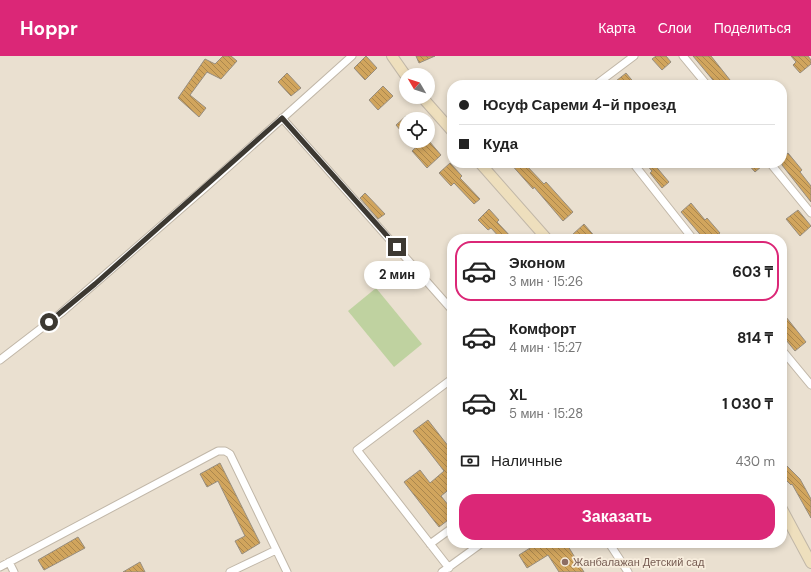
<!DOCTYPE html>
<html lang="ru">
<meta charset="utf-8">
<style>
:root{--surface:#fff;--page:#f2f2f2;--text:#222;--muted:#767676;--line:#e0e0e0;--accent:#db2777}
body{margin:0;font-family:"DM Sans",sans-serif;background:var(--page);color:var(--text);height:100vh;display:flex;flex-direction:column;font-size:15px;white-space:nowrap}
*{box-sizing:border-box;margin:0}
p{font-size:13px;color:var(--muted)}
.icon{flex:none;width:22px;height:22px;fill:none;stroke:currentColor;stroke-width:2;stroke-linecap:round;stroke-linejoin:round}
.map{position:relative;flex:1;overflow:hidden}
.details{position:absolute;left:447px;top:178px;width:340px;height:314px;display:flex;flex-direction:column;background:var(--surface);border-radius:16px;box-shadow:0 2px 6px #0003}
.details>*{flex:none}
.banner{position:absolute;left:447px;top:24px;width:340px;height:88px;border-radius:16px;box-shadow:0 2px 6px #0003;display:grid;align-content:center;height:88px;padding:0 12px;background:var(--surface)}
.needle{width:26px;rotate:309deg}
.tools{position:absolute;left:399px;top:12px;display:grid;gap:8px}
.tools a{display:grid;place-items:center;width:36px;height:36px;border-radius:50%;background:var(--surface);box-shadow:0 2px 6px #0003;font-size:20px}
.end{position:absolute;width:18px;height:18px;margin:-9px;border:5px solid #3d3932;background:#fff;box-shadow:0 0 0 2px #fff}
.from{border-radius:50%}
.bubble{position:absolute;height:28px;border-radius:14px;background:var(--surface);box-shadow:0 2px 6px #0003;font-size:13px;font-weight:700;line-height:28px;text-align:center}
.banner b{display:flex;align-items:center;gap:14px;height:38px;font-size:15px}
.banner b+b{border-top:1px solid var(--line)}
.banner i{width:10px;height:10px;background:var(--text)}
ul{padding:7px 0 0;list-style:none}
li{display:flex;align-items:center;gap:12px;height:60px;margin:0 8px 6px;padding:0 4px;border:2px solid transparent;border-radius:16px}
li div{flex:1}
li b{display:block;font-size:15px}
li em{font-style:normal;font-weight:700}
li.current{border-color:var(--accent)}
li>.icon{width:36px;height:36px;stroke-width:1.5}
.pay{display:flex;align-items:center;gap:10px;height:44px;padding:0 12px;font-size:15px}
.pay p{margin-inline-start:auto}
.primary-button{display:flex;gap:8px;margin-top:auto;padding:8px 12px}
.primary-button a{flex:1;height:46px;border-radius:16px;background:var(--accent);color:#fff;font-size:16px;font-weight:700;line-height:46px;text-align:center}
header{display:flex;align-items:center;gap:24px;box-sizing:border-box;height:56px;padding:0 20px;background:var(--accent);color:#fff}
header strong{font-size:19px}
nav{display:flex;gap:22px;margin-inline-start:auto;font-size:14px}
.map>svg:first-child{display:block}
</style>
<header>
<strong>Hoppr</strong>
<nav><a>Карта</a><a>Слои</a><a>Поделиться</a></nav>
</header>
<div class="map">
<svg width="811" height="516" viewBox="0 0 811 516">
<defs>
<pattern id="building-back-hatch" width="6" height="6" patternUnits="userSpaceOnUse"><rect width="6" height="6" fill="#d1a55d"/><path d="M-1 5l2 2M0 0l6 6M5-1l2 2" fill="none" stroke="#ab874d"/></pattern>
</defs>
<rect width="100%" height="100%" fill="#eae0d0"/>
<path fill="#bfd2a0" d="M376 232 422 288 394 311 348 255Z"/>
<path fill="url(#building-back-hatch)" stroke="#978d7e" d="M223 0H231L237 5 221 23 207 16 190 39 206 52 199 61 178 42 205 3 215 8Z
M366 0 377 12 365 24 354 12Z
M416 0H435L419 7Z
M656 0H666L671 6 662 14 652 3Z
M693 0H711L734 29H717Z
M791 0H808L811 4V8L800 17 793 9 796 6Z
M287 17 301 32 291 40 278 26Z
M626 17 636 29H611Z
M383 30 393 40 378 54 369 44Z
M406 60V81L396 69Z
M423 85H429L441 99 427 112 412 95Z
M788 97 802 114 800 116 811 130V146L782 109V102Z
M450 107 462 120 460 122 480 143 474 148 454 127 451 130 439 117Z
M510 107H524L544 128 546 126 573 156 563 165 534 131 533 133Z
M645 107H653L669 126 662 132 650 117 652 115Z
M747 107H759L762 110 755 116Z
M365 137 385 158 378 163 360 142Z
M691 147 705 164 707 162 720 177 712 183H704L681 156Z
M489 153 499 164 497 166 513 183H501L491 172 488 174 478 164Z
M798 154 811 170 800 180 786 163Z
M584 168 597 183H575L572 179Z
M782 256 806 286 795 295 782 279Z
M428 364 452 395V431L441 440 452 454V461L439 471 404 426 420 414 430 427 444 415 413 375Z
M782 405 800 423 811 443V462L792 428 791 429 782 420Z
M220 407 260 487 242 498 235 485 245 480 218 425 207 431 200 418Z
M78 481 85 492 44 514 38 504Z
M538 487H566L584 516H559L548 499 527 512 519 499Z
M140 506 145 516H123Z"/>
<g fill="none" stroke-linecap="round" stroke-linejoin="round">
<defs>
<path id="street" d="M683 0 707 29
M598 29V27L634 0
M282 62 452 254
M633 107 693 183
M770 107 811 157
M782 294 811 329
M0 304 61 257 207 130 352 0
M609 487 628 516
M430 488 452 472
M9 506 14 516
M0 511 218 395H225L230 398 287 516
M449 512 357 394 449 325 452 328
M230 516 276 494
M442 516 482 487"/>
<path id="secondary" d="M392 0 406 20
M422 41 452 75
M480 107 547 183
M782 453 811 507"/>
</defs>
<use href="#street" stroke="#c1b7a8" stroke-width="9"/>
<use href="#secondary" stroke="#c1b7a8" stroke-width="12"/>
<use href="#street" stroke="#fff" stroke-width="7"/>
<use href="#secondary" stroke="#eedfbd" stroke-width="10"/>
</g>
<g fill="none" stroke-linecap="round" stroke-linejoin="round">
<path stroke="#3d3932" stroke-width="5" d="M49 266 95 228 282 62 397 191"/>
</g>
<circle fill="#8d6e63" stroke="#f7eddd" stroke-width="1.5" cx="565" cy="506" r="4"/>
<g text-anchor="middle" stroke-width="3.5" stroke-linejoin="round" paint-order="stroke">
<g font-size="11" fill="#785e54" stroke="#f7eddd" text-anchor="start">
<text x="573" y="510">Жанбалажан Детский сад</text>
</g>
</g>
</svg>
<div class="tools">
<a><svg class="needle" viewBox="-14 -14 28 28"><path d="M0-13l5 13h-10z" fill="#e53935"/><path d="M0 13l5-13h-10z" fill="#767676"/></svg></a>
<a><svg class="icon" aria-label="locate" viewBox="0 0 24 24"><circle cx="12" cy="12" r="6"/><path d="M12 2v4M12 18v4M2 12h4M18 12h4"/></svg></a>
</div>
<i class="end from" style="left:49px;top:266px"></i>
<i class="end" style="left:397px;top:191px"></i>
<div class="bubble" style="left:364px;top:205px;width:66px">2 мин</div>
<div class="banner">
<b><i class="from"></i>Юсуф Сареми 4-й проезд</b>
<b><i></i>Куда</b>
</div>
<section class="details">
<ul>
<li class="current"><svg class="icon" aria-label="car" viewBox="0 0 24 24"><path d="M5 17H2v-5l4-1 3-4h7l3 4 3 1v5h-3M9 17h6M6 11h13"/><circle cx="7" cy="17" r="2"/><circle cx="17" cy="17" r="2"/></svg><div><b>Эконом</b><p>3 мин · 15:26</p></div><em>603 ₸</em></li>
<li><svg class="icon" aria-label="car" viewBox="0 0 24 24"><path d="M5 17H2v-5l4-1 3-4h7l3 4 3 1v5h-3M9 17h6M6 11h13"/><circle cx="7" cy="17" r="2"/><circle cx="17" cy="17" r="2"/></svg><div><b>Комфорт</b><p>4 мин · 15:27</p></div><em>814 ₸</em></li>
<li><svg class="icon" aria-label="car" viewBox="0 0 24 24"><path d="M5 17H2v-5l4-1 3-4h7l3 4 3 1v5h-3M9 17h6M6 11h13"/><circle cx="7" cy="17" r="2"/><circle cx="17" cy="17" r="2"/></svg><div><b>XL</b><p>5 мин · 15:28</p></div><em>1 030 ₸</em></li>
</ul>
<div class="pay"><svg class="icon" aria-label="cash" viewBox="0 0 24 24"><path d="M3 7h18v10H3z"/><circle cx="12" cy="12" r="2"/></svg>Наличные<p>430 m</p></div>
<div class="primary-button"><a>Заказать</a></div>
</section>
</div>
